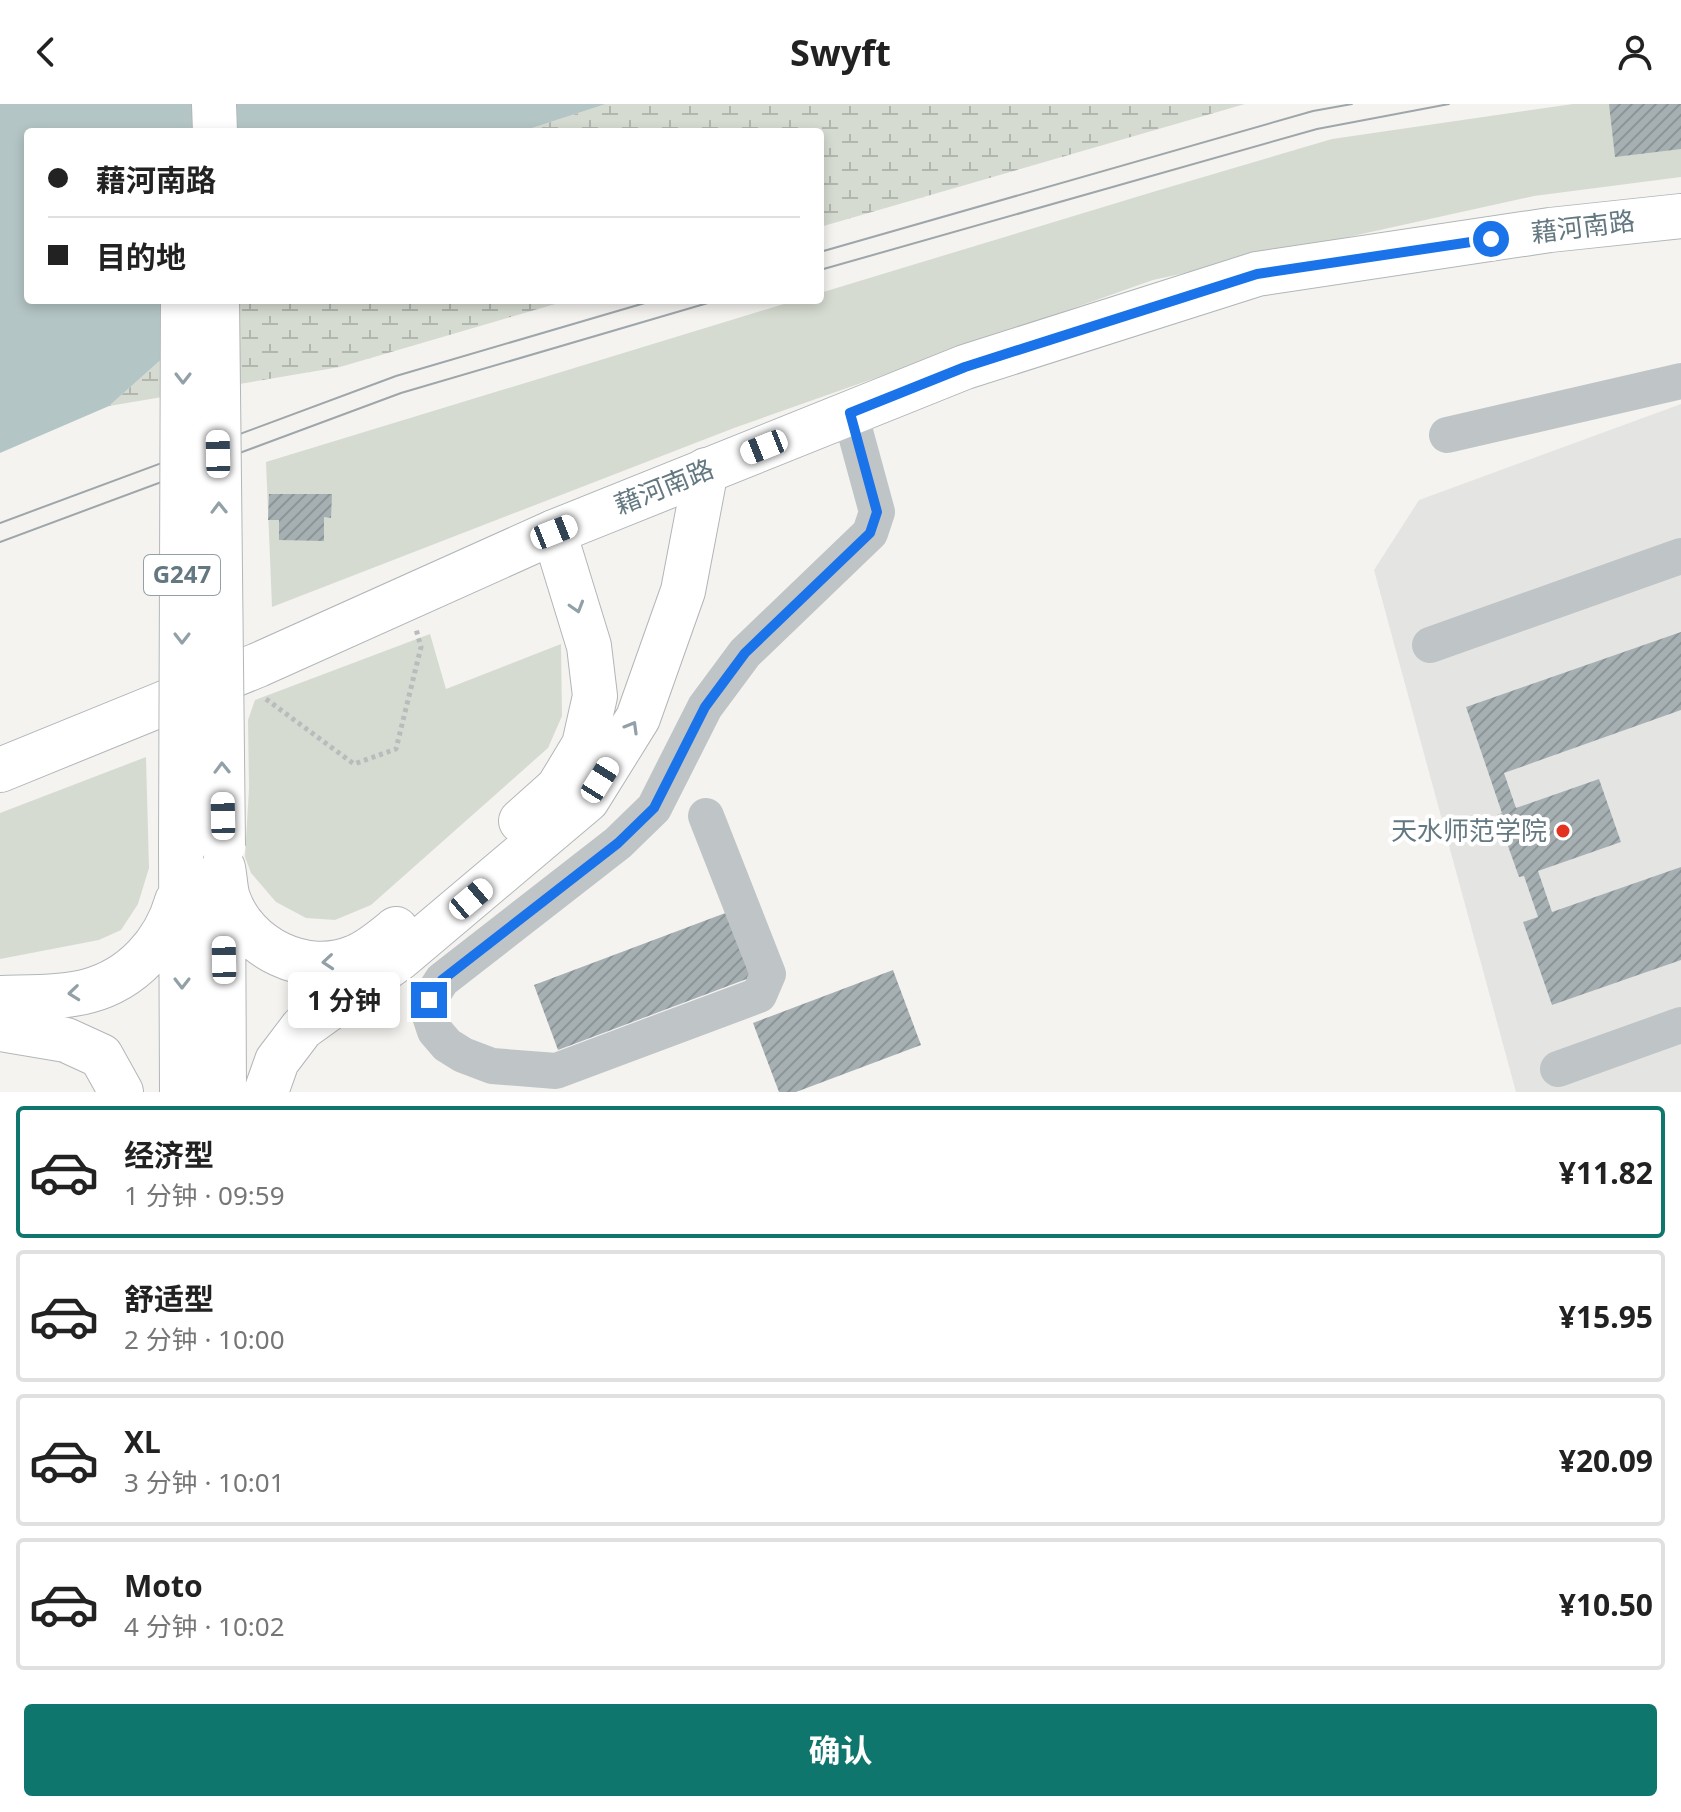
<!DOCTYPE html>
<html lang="zh">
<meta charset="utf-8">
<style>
:root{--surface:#fff;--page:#f6f6f6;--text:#222;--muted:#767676;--line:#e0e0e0;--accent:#0f766e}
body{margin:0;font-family:"Noto Sans","Noto Sans SC",sans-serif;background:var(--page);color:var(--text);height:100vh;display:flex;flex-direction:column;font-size:30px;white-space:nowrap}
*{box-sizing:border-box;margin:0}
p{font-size:26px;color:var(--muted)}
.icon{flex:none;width:44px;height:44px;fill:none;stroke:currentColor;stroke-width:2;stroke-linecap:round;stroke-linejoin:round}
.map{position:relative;height:988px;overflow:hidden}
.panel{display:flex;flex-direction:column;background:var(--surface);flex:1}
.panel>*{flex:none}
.hud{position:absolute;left:24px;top:24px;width:800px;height:176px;border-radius:8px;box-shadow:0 4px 12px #0003;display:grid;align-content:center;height:176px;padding:0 24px;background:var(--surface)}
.end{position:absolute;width:36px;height:36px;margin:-18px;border:10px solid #1a73e8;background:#fff;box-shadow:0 0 0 4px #fff}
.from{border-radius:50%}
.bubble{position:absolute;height:56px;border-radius:8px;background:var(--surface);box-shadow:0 4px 12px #0003;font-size:26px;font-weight:700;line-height:56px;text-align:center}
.car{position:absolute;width:24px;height:48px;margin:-24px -12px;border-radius:10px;box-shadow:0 0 6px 2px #0007;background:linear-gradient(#fff 24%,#345 0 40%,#fff 0 76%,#345 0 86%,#fff 0)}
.hud b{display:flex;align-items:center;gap:28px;height:76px;font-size:30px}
.hud b+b{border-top:2px solid var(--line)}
.hud i{width:20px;height:20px;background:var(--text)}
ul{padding:14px 0 0;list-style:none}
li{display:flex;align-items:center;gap:24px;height:132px;margin:0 16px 12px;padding:0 8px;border:4px solid var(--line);border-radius:8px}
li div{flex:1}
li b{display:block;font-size:30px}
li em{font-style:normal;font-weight:700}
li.active{border-color:var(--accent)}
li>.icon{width:72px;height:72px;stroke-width:1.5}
.action{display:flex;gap:16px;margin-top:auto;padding:16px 24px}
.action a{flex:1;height:92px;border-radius:8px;background:var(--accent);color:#fff;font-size:32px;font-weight:700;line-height:92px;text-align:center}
header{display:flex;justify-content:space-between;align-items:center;height:104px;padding:0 24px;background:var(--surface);font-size:36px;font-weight:700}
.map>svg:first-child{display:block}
</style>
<header><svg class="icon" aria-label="back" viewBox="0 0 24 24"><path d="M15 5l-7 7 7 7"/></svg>Swyft<svg class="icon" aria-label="person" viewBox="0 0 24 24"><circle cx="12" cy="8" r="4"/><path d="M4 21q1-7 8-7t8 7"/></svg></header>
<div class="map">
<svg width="1681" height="988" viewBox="0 0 1681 988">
<defs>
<pattern id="wetland-marsh" width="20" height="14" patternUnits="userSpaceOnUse" patternTransform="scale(2)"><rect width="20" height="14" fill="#d6dbd1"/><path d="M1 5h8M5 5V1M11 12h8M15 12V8" fill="none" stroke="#b1b6af"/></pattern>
<pattern id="building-hatch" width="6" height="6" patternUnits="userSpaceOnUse" patternTransform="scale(2)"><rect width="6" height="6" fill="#a6b0b3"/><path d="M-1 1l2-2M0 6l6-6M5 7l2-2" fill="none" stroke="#8b9497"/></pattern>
</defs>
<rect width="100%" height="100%" fill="#f4f3f0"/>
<path fill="#e4e5e3" d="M1681 300V988H1516L1374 466 1419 396Z"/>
<path fill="url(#wetland-marsh)" d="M606 0H1245L820 123V28H520Z
M228 196H569L340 263 109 302Z"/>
<path fill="#d6dbd1" d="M1573 0H1681V73L1534 92 1153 176 734 324 272 503 266 358 797 196H820V189L1156 87 1332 35Z
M430 530 446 585 561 540 562 612 548 644 371 801 335 816 306 814 276 798 251 769 245 753 249 684 248 616 255 596Z
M146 653 149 764 138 800 121 826 99 836 0 855V709Z"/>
<path fill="#b4c5c6" d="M0 0H606L520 28H28V196H228L109 302 0 349Z"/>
<path fill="url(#building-hatch)" d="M1609 0H1681V45L1615 53Z
M269 390H332L331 414 324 413V437L279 436V416H268Z
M1681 528V606L1504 669 1516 704 1599 675 1621 738 1538 767 1552 808 1681 763V856L1552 901 1523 818 1538 813 1524 772 1519 773 1497 711 1502 709 1466 603Z
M728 808 752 873 558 946 534 881Z
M893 866 921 941 796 988H779L753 919Z"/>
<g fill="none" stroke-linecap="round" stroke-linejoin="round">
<defs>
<path id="major" d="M0 666 258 561 554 428 965 263 1257 170 1550 126 1681 112"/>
<path id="highway" d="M214 0 215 28
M521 717 558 684 584 641 595 592 589 542 554 428
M181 745 182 988
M223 764C225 773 225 785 228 794 245 844 306 874 355 853 370 847 384 835 396 825
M223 786 224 988
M0 894C26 893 64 894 88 887 133 875 165 839 177 797
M0 925 66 936 101 952 121 988
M266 988 277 957 302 924 401 853 587 696 638 614 683 487 706 366"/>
</defs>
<use href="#major" stroke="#b0b6b8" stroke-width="46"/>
<use href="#highway" stroke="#b2b6b8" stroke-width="46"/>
<path stroke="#b9bcbd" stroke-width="5" stroke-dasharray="4 4" stroke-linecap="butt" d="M266 595 354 660 396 645 421 543 416 525"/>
<path stroke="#bfc4c6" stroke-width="36" d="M1447 331 1681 277
M1430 541 1681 452
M706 712 768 870 759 891 556 967 492 962 463 951 447 941 435 927 430 912 429 896 442 876 618 739 654 704 705 603 745 549 870 429 877 408 850 309
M1558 965 1681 921"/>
<use href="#major" stroke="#fff" stroke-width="44"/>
<use href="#highway" stroke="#fff" stroke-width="44"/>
<path stroke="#9ea6aa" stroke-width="2" d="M820 148 1313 7 1352 0
M820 166 1317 25 1449 0
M0 419 396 272 655 196
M0 438 401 289 718 196"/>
<defs>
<path id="highway-bridge" d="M217 196 223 742
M181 745 183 196"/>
</defs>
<use href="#highway-bridge" stroke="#b2b6b8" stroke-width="46" stroke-linecap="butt"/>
<use href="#highway-bridge" stroke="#fff" stroke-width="44"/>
</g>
<defs><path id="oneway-chevron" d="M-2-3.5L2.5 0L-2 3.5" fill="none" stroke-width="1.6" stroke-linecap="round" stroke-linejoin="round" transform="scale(2)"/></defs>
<g stroke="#92a0a7">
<use href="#oneway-chevron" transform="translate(183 274) rotate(90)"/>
<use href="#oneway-chevron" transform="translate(219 404) rotate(-91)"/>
<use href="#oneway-chevron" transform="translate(577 503) rotate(73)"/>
<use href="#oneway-chevron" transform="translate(182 534) rotate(90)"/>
<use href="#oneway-chevron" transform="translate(632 623) rotate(-60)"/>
<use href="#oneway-chevron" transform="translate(222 664) rotate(-91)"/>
<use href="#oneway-chevron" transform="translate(328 858) rotate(175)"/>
<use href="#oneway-chevron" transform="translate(182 879) rotate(90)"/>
<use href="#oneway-chevron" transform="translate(74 889) rotate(174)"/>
</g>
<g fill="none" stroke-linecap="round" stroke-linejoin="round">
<path stroke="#1a73e8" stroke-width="10" d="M429 896 442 876 618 739 654 704 705 603 745 549 870 429 877 408 850 309 965 263 1257 170 1491 135"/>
</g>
<circle fill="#e33220" stroke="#fff" stroke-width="3" cx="1563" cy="727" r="8"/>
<g text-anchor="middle" stroke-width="8" stroke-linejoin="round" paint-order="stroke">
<rect fill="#fff" stroke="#92a0a7" stroke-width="2" x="144" y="451" width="76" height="40" rx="6"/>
<g font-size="24" font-weight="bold" fill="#637881">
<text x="182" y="479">G247</text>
</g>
<g font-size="26" fill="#637881" stroke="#fff">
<text transform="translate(1583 123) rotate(-7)" y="9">藉河南路</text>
<text transform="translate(664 383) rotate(-22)" y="9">藉河南路</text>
</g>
<g font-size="26" fill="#637881" stroke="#fff" text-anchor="end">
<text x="1547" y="736">天水师范学院</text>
</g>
</g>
</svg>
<i class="end from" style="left:1491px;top:135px"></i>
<i class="end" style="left:429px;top:896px"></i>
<div class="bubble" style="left:288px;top:868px;width:112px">1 分钟</div>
<i class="car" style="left:764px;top:343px;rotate:248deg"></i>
<i class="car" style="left:218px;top:350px;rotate:359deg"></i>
<i class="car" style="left:554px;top:428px;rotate:68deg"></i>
<i class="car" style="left:600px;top:676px;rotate:32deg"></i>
<i class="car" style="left:223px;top:712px;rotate:359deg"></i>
<i class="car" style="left:471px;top:795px;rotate:50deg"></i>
<i class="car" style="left:224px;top:856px;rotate:359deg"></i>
<div class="hud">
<b><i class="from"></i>藉河南路</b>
<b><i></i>目的地</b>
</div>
</div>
<section class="panel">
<ul>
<li class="active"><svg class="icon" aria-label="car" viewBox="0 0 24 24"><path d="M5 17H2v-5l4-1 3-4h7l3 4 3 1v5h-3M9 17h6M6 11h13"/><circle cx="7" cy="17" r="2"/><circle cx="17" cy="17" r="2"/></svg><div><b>经济型</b><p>1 分钟 · 09:59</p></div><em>¥11.82</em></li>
<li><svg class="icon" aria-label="car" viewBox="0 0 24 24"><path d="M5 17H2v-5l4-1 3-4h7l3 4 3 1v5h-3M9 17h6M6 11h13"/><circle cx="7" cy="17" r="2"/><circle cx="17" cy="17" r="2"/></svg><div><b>舒适型</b><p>2 分钟 · 10:00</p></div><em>¥15.95</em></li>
<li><svg class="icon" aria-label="car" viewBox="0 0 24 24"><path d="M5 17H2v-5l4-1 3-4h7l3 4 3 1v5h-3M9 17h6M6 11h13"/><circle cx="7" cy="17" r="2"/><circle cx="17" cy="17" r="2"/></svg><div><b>XL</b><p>3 分钟 · 10:01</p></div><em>¥20.09</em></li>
<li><svg class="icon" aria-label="car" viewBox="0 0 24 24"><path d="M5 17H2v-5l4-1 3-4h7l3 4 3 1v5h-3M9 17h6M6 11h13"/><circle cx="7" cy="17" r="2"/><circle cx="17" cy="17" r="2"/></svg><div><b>Moto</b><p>4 分钟 · 10:02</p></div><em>¥10.50</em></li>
</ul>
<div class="action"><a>确认</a></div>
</section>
